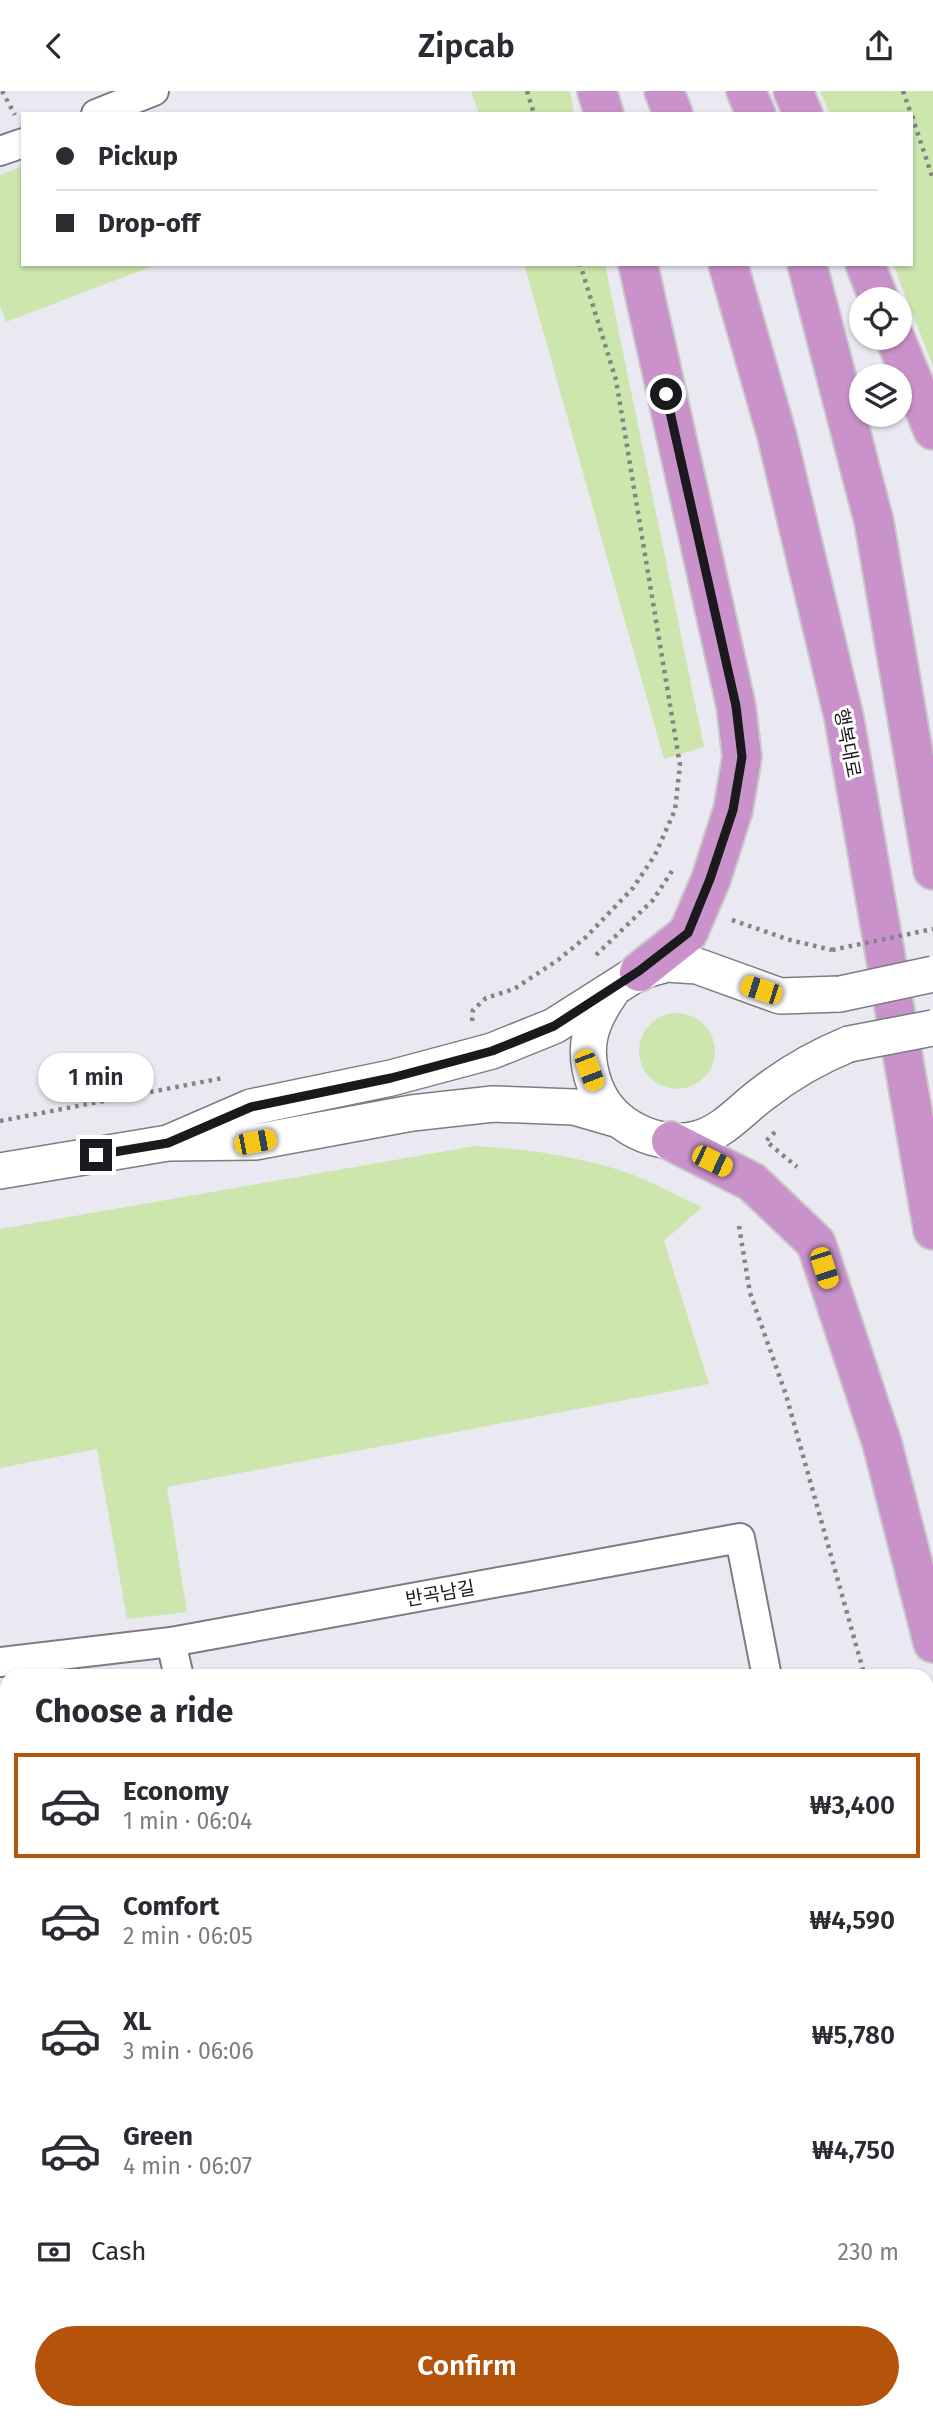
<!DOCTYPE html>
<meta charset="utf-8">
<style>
:root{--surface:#fff;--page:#f2f2f3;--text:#2b2b33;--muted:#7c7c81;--line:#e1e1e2;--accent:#b45309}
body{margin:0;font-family:"Fira Sans","Noto Sans KR",sans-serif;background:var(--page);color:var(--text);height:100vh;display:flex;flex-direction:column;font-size:26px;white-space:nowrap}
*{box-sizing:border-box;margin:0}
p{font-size:23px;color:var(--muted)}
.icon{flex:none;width:38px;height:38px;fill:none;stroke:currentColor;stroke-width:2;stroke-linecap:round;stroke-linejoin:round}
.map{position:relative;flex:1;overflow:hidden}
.drawer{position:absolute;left:0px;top:1578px;width:934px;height:751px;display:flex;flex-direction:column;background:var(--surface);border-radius:21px 21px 0 0;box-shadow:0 2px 5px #0004}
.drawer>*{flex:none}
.top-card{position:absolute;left:21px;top:21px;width:892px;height:154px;border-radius:0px;box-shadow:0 2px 5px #0004;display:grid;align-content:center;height:154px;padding:0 35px;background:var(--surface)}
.tools{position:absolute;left:849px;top:196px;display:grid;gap:14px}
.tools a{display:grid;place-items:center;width:63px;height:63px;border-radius:50%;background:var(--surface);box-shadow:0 2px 5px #0004;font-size:35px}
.end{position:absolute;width:32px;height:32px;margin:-16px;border:9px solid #1a191d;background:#fff;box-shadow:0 0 0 4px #fff}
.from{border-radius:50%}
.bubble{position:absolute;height:49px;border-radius:24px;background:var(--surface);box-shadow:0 2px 5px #0004;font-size:23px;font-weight:600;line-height:49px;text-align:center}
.car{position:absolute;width:21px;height:42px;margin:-21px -10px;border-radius:9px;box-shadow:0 0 5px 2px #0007;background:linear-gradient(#f5c518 24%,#345 0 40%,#f5c518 0 76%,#345 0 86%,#f5c518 0)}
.top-card b{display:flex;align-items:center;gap:24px;height:66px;font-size:26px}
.top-card b+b{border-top:2px solid var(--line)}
.top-card i{width:18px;height:18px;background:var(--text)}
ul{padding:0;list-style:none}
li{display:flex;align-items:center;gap:21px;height:105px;margin:0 14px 10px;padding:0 21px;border:4px solid transparent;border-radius:0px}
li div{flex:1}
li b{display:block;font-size:26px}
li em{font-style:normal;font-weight:600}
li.active{border-color:var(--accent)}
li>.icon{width:63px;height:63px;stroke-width:1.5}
h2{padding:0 35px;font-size:32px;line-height:84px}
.pay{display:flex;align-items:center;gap:18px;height:77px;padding:0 35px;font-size:26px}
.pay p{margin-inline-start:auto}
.cta{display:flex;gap:14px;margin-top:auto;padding:14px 35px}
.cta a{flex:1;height:80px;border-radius:42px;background:var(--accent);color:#fff;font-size:28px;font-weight:600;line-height:80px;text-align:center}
header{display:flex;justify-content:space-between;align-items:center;height:91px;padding:0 35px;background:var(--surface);font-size:32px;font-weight:600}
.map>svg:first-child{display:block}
</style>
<header><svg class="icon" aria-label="back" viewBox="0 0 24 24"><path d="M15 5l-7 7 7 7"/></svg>Zipcab<svg class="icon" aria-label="share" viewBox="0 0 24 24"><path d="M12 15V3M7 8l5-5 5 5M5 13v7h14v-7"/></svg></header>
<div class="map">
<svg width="933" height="2328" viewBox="0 0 933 2328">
<rect width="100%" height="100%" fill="#eae9f2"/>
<path fill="#cce6ae" d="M471 0H570L574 23H479Z
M820 0H933V275L893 173H912V23H830Z
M23 75V173H150V176L6 231 0 215V84Z
M524 173H605L704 656 664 668Z
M639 960a38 38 0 1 1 76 0a38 38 0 1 1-76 0Z
M475 1055C527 1058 578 1065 628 1082 653 1091 677 1105 702 1116L664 1150 709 1293 167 1396 187 1521 127 1528 97 1358 0 1377V1138Z"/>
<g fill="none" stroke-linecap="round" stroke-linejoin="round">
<defs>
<path id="minor" d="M96 23 154 0
M0 60 23 52
M171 1551 179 1586
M0 1571 171 1551 740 1447 767 1586
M342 2322 343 2328
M901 2322 903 2328
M606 2328 642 2322"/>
<path id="tertiary" d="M612 900C590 931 581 957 595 995 610 1035 658 1059 700 1047 725 1039 741 1019 761 1004 789 982 817 966 849 953
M168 1052 251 1016 391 987 492 960 554 935 639 881 667 873 697 875 780 905 840 903
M0 1080 168 1052 255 1051 412 1022 493 1013 574 1016 619 1029
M0 1798 7 1823
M122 2322 123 2328"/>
<path id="trunk" d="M597 0 604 23
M664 0 673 23
M746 0 756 23
M793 0 803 23
M638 173 736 615 742 666 733 719 711 788 688 842 639 881
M728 173 777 345 844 627 933 1139
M807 173 874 431 933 779
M865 173 879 208
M895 247 933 339
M671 1050 752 1091 816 1152 882 1352 933 1552"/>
</defs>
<use href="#minor" stroke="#7d7b84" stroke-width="32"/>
<use href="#tertiary" stroke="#7d7b84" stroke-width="38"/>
<use href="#trunk" stroke="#c8c8c9" stroke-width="42"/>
<path stroke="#848389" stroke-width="4.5" stroke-dasharray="3.5 5" stroke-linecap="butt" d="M2 0 15 24
M527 0 534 23
M903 0 911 23
M912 25 933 88
M732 829 790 849 832 859
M596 864 653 809 672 780
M472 930 473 919 486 907 514 898 558 869 586 846 633 797 655 764 675 719 680 674 616 289 580 173
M0 1030 223 987
M775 1041 766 1050 797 1076
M739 1135 750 1202 786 1304 865 1586
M928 1805 933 1824
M0 2029 7 2062
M61 2322 63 2328
M178 2322 179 2328"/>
<use href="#minor" stroke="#fff" stroke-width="28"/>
<use href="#tertiary" stroke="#fff" stroke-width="35"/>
<use href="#trunk" stroke="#ca92ca" stroke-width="38"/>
<defs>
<path id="tertiary-bridge" d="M840 903 933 883
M849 953 933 937"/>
</defs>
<use href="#tertiary-bridge" stroke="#7d7b84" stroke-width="38" stroke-linecap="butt"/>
<path stroke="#848389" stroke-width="4.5" stroke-dasharray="3.5 5" stroke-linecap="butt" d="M832 859 933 838"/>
<use href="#tertiary-bridge" stroke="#fff" stroke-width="35"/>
</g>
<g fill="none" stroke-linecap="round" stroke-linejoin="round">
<path stroke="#1a191d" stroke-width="9" d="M96 1064 168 1052 251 1016 391 987 492 960 554 935 639 880 688 842 710 788 733 719 742 666 736 615 666 303"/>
</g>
<g text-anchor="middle" stroke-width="6" stroke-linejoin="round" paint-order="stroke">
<g font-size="19" fill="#1a191d" stroke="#fff">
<text transform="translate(848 652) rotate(79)" y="7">행복대로</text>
<text transform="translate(440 1502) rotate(-10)" y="7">반곡남길</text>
</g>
</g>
</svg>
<div class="tools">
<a><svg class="icon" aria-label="locate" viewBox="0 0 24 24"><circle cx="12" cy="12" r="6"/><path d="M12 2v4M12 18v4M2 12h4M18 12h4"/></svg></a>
<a><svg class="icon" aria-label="layers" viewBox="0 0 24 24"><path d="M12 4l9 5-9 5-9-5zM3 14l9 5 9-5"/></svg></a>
</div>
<i class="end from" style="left:666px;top:303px"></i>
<i class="end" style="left:96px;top:1064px"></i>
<div class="bubble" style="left:38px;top:962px;width:116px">1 min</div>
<i class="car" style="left:761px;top:899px;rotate:288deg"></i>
<i class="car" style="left:589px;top:979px;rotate:159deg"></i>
<i class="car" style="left:255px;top:1051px;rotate:79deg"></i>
<i class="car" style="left:712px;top:1070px;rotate:116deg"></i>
<i class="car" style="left:824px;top:1177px;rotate:162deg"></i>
<div class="top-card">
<b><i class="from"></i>Pickup</b>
<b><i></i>Drop-off</b>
</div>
<section class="drawer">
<h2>Choose a ride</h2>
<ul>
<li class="active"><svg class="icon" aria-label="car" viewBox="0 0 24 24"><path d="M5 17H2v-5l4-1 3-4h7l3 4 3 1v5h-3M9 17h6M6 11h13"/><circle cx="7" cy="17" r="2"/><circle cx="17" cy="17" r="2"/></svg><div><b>Economy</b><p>1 min · 06:04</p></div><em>₩3,400</em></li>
<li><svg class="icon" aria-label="car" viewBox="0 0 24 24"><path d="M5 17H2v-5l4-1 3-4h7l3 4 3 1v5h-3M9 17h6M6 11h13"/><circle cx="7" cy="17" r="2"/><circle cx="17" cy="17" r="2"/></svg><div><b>Comfort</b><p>2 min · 06:05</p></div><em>₩4,590</em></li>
<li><svg class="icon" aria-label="car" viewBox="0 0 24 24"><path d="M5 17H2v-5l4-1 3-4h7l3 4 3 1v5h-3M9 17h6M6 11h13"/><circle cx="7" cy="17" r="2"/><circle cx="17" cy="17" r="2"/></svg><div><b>XL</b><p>3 min · 06:06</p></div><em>₩5,780</em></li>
<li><svg class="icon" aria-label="car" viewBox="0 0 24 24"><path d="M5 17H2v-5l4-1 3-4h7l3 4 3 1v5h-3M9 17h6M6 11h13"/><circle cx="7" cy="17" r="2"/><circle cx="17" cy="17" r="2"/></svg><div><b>Green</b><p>4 min · 06:07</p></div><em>₩4,750</em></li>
</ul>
<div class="pay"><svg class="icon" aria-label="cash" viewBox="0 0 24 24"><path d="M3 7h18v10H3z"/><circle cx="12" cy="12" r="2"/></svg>Cash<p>230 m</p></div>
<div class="cta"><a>Confirm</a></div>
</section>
</div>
